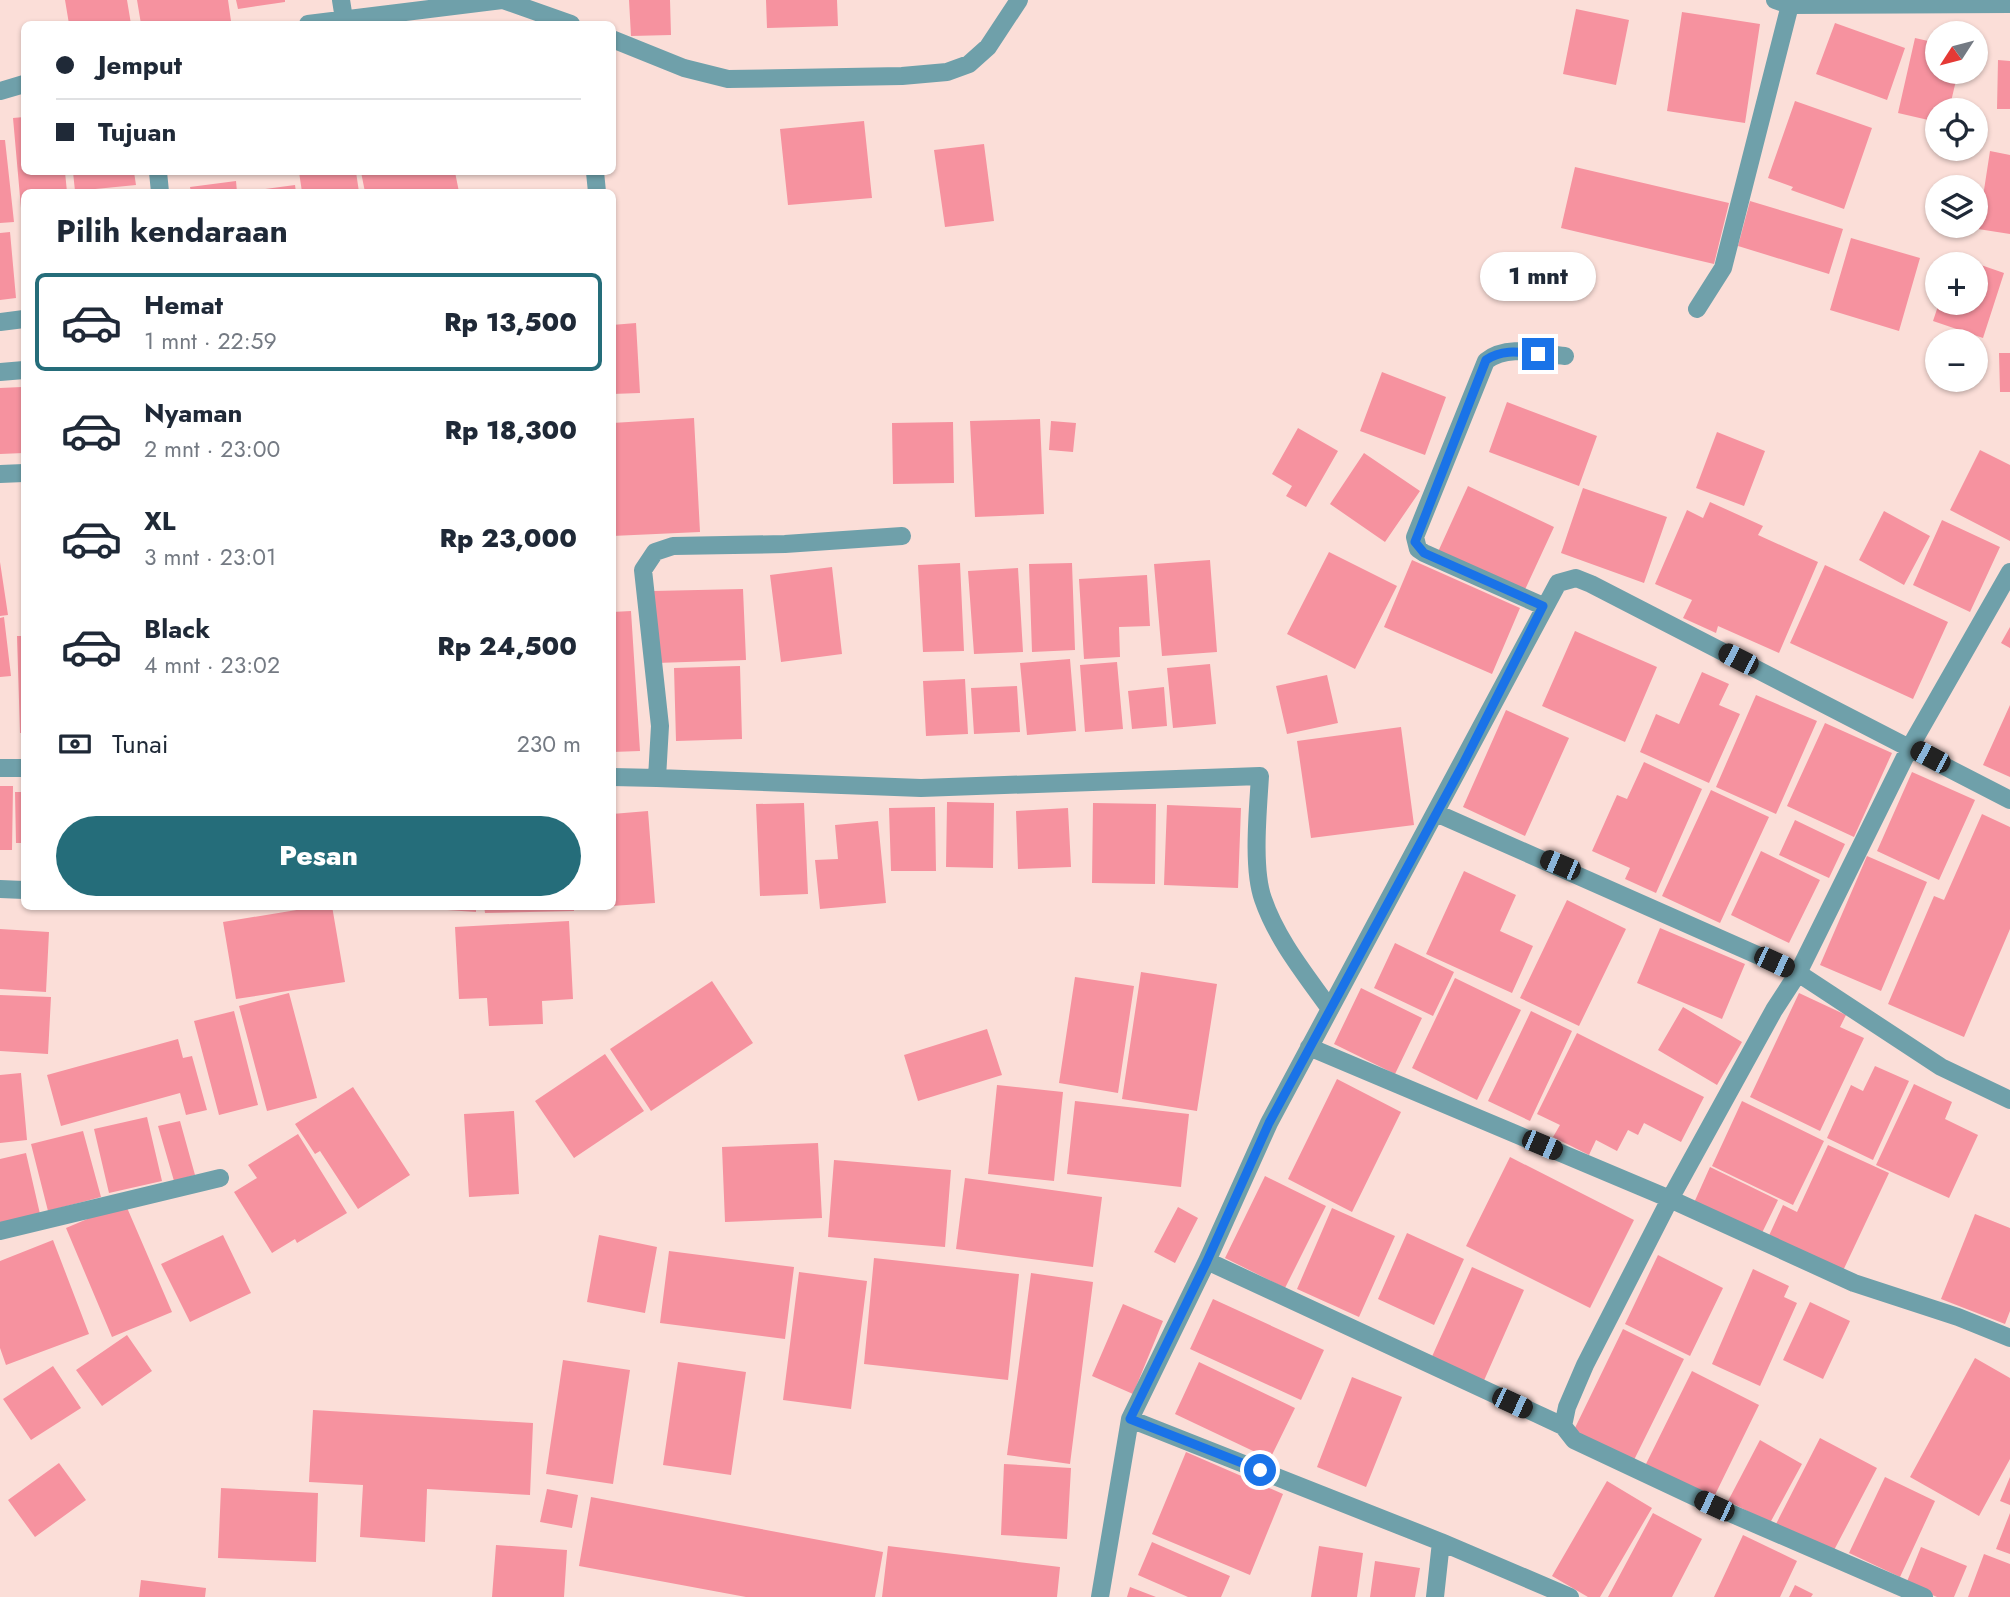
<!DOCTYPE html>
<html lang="id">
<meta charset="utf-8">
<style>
:root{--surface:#fff;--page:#f2f2f3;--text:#1f2937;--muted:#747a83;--line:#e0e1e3;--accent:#256d7a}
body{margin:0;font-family:Jost,sans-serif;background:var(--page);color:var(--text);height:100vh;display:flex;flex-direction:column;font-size:26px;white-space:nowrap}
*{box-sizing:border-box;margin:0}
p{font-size:23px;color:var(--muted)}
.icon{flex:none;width:38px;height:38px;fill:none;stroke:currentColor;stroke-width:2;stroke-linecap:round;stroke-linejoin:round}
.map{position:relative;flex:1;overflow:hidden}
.drawer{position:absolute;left:21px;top:189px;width:595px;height:721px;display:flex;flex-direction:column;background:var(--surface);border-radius:10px;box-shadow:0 2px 5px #0004}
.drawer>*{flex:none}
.banner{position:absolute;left:21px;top:21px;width:595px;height:154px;border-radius:10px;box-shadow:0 2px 5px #0004;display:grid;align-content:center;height:154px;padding:0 35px;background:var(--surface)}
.needle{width:46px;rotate:234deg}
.fabs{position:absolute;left:1925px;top:21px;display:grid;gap:14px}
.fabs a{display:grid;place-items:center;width:63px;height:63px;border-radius:50%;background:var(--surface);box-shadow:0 2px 5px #0004;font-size:35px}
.end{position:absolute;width:32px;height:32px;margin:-16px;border:9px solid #1a73e8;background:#fff;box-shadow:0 0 0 4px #fff}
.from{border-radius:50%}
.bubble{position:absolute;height:49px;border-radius:24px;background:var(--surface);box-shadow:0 2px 5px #0004;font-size:23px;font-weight:800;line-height:49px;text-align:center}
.car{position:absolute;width:21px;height:42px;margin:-21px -10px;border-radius:9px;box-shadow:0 0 5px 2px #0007;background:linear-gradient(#222 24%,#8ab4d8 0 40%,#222 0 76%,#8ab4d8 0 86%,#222 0)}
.banner b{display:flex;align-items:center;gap:24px;height:66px;font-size:26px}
.banner b+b{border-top:2px solid var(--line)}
.banner i{width:18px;height:18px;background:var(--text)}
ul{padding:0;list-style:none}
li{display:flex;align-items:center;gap:21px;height:98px;margin:0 14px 10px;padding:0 21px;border:4px solid transparent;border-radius:10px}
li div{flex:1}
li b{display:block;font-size:26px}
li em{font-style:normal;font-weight:800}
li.selected{border-color:var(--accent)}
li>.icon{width:63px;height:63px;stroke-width:1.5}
h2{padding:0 35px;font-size:32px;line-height:84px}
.pay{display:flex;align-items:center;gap:18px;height:77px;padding:0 35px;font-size:26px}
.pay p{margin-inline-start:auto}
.button{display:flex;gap:14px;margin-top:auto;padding:14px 35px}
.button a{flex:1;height:80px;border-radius:42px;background:var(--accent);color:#fff;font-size:28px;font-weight:800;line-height:80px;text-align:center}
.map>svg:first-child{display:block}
</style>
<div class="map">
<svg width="2010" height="1597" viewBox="0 0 2010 1597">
<rect width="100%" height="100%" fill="#fbded8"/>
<path fill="#f6929f" d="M65 0H127L131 24H69Z
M137 0H228L231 21 210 24H141Z
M236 0H285V2L238 9Z
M629 0H670L671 35 631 36Z
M766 0H837L838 26 767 28Z
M1576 9 1629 20 1616 85 1563 74Z
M1682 12 1760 24 1745 123 1667 111Z
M1835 23 1905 48 1887 100 1816 74Z
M1915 38 1937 43V72H1958L1949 110H1937V122L1898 113Z
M1998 60 2010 61V109H1997Z
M1795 101 1872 128 1844 209 1791 190 1793 187 1768 178Z
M24 117V172H65L67 192H24V208H21L13 118Z
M864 121 872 198 788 205 780 129Z
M0 140H5L14 222 0 223Z
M984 144 994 221 945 227 934 150Z
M1990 151 2010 155V234L1978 229Z
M1575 167 1729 203 1714 264 1561 228Z
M73 172H134L136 185 75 191Z
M299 172H356L359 192H302Z
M361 172H455L459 192H365Z
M236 181 237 192H191L190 187Z
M295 185 296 192H251V191Z
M1750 201 1843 229 1829 274 1738 246Z
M10 232 16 298 0 300V233Z
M1851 238 1920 258 1899 331 1830 310Z
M1955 256 2004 273 1983 338 1933 321 1939 303H1976V264H1952Z
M636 323 640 393 612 394V325Z
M1999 353H2010V392H2000Z
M1382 372 1446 397 1425 455 1360 431Z
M22 387 24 453 0 454V388Z
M1507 402 1597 436 1579 486 1489 452Z
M694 418 700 532 612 536V423Z
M1040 419 1044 514 975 517 970 421Z
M1051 421 1076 423 1073 452 1049 450Z
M953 422 954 483 893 484 892 423Z
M1298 428 1338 451 1306 507 1286 496 1292 486 1272 474Z
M1717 432 1765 451 1744 506 1696 488Z
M1980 450 2010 465V541L1950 510Z
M1364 453 1420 491 1385 542 1330 504Z
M1468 486 1554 527 1523 594 1437 554Z
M1583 488 1667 517 1644 583 1561 553Z
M1710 502 1763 526 1758 535 1818 562 1779 653 1718 626 1716 633 1683 618 1692 600 1655 584 1687 510 1703 518Z
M1884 511 1930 536 1904 585 1859 560Z
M1942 520 2000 547 1970 612 1913 585Z
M1329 552 1397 586 1355 669 1287 634Z
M1210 560 1217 652 1162 656 1154 564Z
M1412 560 1520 608 1492 674 1384 627Z
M0 562 8 615 0 616Z
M960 563 964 651 923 652 918 565Z
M1072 563 1075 650 1032 652 1029 564Z
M1825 565 1948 622 1913 699 1790 643Z
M832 567 842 654 781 662 770 575Z
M1018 568 1023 652 974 654 968 571Z
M1147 575 1150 626 1119 627 1120 657 1084 659 1079 579Z
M743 589 746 660 656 663 653 591Z
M631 611 640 751 612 752V612Z
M4 617 11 676 0 677V618Z
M2010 627V648L2001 643Z
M1575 631 1657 667 1625 742 1542 706Z
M17 636H24V733H20Z
M1070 659 1076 731 1027 735 1020 663Z
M1117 662 1123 729 1085 732 1080 665Z
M1210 664 1216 724 1173 728 1167 668Z
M740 666 742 739 676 741 674 668Z
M1702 672 1729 684 1719 705 1740 714 1709 783 1640 752 1656 714 1679 724Z
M1327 675 1338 723 1287 734 1276 686Z
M965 679 968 734 926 736 923 681Z
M1017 686 1020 732 974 734 971 688Z
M1164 687 1167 726 1132 729 1128 691Z
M1756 695 1817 721 1776 814 1716 787Z
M2010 705V777L1983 765Z
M1506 710 1569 738 1525 836 1463 807Z
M1825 723 1892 753 1854 837 1787 806Z
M1401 727 1414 825 1311 838 1297 741Z
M1644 762 1702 789 1656 893 1625 879 1630 868 1592 851 1617 795 1627 799Z
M1912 772 1975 800 1939 880 1877 851Z
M0 786H13L12 850H0Z
M1711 790 1769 817 1720 923 1662 896Z
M15 792H24V843H16Z
M947 802 994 803 993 868 946 867Z
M804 803 808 894 760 896 756 804Z
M1093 803 1156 804 1155 884 1092 883Z
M1167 805 1241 808 1238 888 1164 885Z
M935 807 936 871H891L889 808Z
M1068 808 1071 867 1018 869 1016 811Z
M648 811 655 903 612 906V814Z
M1982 814 2010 827V929L1964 1037 1888 1004 1934 896 1944 900Z
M1795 820 1845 844 1829 878 1779 855Z
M878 821 886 903 820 909 815 860 838 859 835 825Z
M1761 851 1820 880 1789 943 1731 915Z
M1867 856 1927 882 1881 991 1820 965Z
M1464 871 1516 895 1500 931 1533 946 1512 993 1426 954Z
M1567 900 1626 929 1579 1026 1520 998Z
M321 906H332L345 982 236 999 223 922Z
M389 906H476V912Z
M484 906H574V911L485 913Z
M569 921 573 999 542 1001 543 1024 489 1026 487 998 459 999 455 927Z
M1660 928 1745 964 1722 1019 1637 983Z
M0 929 49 932 46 992 0 989Z
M1395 943 1454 972 1433 1016 1374 988Z
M1141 972 1217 984 1197 1111 1122 1099Z
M1075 977 1134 986 1118 1093 1059 1083Z
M1455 978 1521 1010 1477 1100 1412 1068Z
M712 981 753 1043 651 1111 610 1049Z
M1361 988 1422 1018 1395 1074 1334 1044Z
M289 993 317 1098 267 1111 239 1006Z
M1799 993 1846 1015 1840 1027 1864 1038 1820 1131 1750 1097Z
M0 995 51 997 48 1054 0 1051Z
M1683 1007 1742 1042 1717 1085 1658 1050Z
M234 1011 258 1105 219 1115 194 1021Z
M1531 1011 1572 1031 1530 1121 1488 1101Z
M987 1029 1002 1075 918 1101 904 1055Z
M1577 1033 1704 1097 1681 1142 1644 1123 1638 1135 1628 1130 1617 1151 1596 1140 1589 1155 1553 1137 1560 1125 1537 1114Z
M178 1039 183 1058 192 1056 207 1110 186 1115 180 1093 61 1126 47 1075Z
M605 1054 644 1111 574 1158 535 1101Z
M1875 1066 1909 1081 1873 1160 1827 1138 1851 1085 1863 1091Z
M21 1073 27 1140 0 1143V1075Z
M1337 1079 1401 1112 1352 1212 1288 1179Z
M1914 1084 1952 1102 1945 1119 1978 1135 1949 1198 1876 1165Z
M997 1085 1063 1092 1054 1181 988 1174Z
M353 1087 410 1175 358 1209 320 1151 315 1154 295 1124Z
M1075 1101 1189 1114 1181 1187 1067 1174Z
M1742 1101 1824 1141 1793 1205 1712 1166Z
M514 1111 519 1194 469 1197 464 1114Z
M147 1117 162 1181 109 1193 94 1129Z
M180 1121 195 1175 174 1181 158 1126Z
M83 1131 101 1197 48 1211 31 1144Z
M298 1134 347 1213 297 1243 295 1239 272 1253 234 1192 257 1178 248 1165Z
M818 1143 822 1218 725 1222 722 1147Z
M1828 1145 1889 1173 1841 1275 1767 1240 1783 1205 1797 1212Z
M26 1153 40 1214 0 1223V1159Z
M1510 1157 1634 1220 1590 1308 1466 1246Z
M834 1160 951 1170 945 1247 828 1237Z
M1710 1167 1778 1200 1760 1237 1693 1205Z
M1265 1176 1326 1206 1285 1288 1225 1258Z
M965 1178 1102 1197 1093 1267 956 1249Z
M125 1203 172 1312 112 1337 66 1228Z
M1178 1207 1198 1218 1175 1263 1154 1252Z
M1332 1208 1395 1236 1359 1317 1297 1289Z
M1975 1214 2010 1228V1311L2005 1324 1941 1299Z
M1407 1233 1464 1259 1434 1325 1378 1299Z
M223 1235 251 1293 190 1322 161 1264Z
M599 1235 657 1247 645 1313 587 1302Z
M53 1240 89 1334 6 1365 0 1348V1261Z
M669 1251 794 1267 785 1339 660 1323Z
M1658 1255 1723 1288 1690 1356 1625 1324Z
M874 1258 1019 1274 1008 1380 864 1364Z
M1472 1267 1524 1290 1482 1385 1430 1361Z
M1753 1269 1789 1286 1784 1297 1797 1303 1760 1386 1712 1364Z
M799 1272 867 1281 851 1409 783 1400Z
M1031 1273 1093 1282 1070 1464 1007 1455Z
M1213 1299 1324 1350 1301 1400 1190 1349Z
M1810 1302 1850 1321 1823 1379 1783 1360Z
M1123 1304 1163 1321 1133 1394 1092 1376Z
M1623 1329 1684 1359 1633 1462 1573 1432Z
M127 1335 152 1371 102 1406 76 1370Z
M1975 1358 2010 1378V1459L1979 1516 1910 1477Z
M563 1360 630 1370 613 1484 546 1474Z
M678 1362 746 1372 731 1475 663 1465Z
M1199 1362 1295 1408 1270 1459 1175 1414Z
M53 1366 81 1408 31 1440 3 1399Z
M1692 1371 1759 1405 1711 1503 1644 1468Z
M1352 1377 1402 1397 1366 1487 1317 1467Z
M313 1410 533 1423 530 1495 427 1489 425 1542 360 1537 363 1485 309 1482Z
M1820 1438 1877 1468 1832 1554 1776 1524Z
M1760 1440 1802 1464 1770 1523 1728 1501Z
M1186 1452 1283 1494 1250 1575 1152 1534Z
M59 1463 86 1500 35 1537 8 1500Z
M1004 1464 1071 1468 1067 1539 1001 1535Z
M1885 1477 1935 1501 1900 1577 1849 1553Z
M2010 1477V1505L2000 1501Z
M1607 1481 1652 1508 1600 1597H1588L1552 1576Z
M221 1488 318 1493 316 1562 218 1558Z
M547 1489 578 1495 572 1528 540 1522Z
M591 1497 883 1552 875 1597H746L579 1566Z
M1653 1513 1702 1539 1672 1597H1608Z
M2010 1513V1554L1996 1549Z
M1743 1535 1797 1561 1780 1597H1714Z
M1152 1542 1230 1576 1221 1597H1188L1138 1575Z
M496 1545 567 1550 564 1597H492Z
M888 1546 1060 1567 1057 1597H882Z
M1319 1546 1363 1553 1357 1597H1311Z
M1921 1547 1967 1566 1954 1597H1937L1906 1584Z
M1984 1554 2010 1564V1597H1968Z
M1375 1561 1420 1568 1415 1597H1370Z
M141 1580 206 1588 205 1597H139Z
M1795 1585 1813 1594 1811 1597H1789Z
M1130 1587 1156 1597H1127Z"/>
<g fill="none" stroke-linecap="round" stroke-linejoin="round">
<path stroke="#6fa0aa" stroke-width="18" d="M341 0 344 19
M503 0 571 24
M1775 0 1790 5 2010 4
M308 24 502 0
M612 39 684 68 728 79 902 76 947 72 969 64 988 47 1019 0
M0 91 24 84
M158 172 160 192
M595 172 597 192
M1697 309 1723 268 1790 5
M0 322 24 319
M0 372 24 370
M0 474 24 473
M1543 606 1424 553 1418 549 1415 537 1486 361C1508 344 1539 354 1565 356
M0 768H24
M612 777 657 778 660 726 643 570 655 552 673 546 785 544 902 536
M657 778 921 788 1260 776C1258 810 1252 868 1263 899 1277 940 1306 975 1330 1009
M1436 813 1798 973 1941 1067 2010 1100
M0 889 24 890
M1309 1047 1670 1199 1854 1283 1958 1317 2010 1338
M0 1231 220 1178
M1207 1261 1563 1426
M1130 1419 1441 1542 1435 1597
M1441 1542 1570 1597
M1100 1597 1130 1419 1207 1261 1269 1123 1558 583 1576 578 1591 584 2010 800
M1924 1597 1723 1510 1574 1440 1563 1426 1567 1407 1585 1365 1670 1199 1774 1010 1798 973 1910 747 2010 572"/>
</g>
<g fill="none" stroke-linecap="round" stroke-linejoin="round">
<path stroke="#1a73e8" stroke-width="9" d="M1260 1470 1130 1419 1207 1261 1269 1123 1462 766 1543 606 1424 553 1415 542 1486 360C1502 349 1519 352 1538 354"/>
</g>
</svg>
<div class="fabs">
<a><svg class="needle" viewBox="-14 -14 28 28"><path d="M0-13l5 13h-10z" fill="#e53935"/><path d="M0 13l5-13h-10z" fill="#747a83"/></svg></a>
<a><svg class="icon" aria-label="locate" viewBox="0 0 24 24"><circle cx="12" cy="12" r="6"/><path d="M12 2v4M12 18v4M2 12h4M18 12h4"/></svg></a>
<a><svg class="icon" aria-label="layers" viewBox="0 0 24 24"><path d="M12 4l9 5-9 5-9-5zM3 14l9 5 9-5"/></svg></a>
<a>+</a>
<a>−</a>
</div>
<i class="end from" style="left:1260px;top:1470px"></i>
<i class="end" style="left:1538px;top:354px"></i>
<div class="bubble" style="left:1480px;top:252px;width:116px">1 mnt</div>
<i class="car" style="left:1738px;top:659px;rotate:297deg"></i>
<i class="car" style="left:1930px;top:757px;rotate:298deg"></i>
<i class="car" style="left:1560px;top:865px;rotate:293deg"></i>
<i class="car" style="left:1774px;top:962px;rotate:115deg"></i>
<i class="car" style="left:1542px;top:1145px;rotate:113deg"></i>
<i class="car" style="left:1512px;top:1403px;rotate:115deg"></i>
<i class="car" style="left:1714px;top:1506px;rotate:295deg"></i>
<div class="banner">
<b><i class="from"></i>Jemput</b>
<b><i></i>Tujuan</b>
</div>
<section class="drawer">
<h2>Pilih kendaraan</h2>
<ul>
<li class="selected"><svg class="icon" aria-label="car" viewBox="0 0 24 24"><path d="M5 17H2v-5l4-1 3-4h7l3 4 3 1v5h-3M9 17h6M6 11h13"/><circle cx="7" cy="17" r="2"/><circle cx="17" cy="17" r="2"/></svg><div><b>Hemat</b><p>1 mnt · 22:59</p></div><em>Rp 13,500</em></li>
<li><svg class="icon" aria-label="car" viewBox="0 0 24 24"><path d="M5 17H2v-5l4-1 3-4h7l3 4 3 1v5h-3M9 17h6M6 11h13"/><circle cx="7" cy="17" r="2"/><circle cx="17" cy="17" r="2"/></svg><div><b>Nyaman</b><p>2 mnt · 23:00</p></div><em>Rp 18,300</em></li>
<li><svg class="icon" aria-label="car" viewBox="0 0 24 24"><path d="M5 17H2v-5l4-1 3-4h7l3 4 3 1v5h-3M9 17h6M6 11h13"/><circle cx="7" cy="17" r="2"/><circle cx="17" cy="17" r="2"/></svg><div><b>XL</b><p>3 mnt · 23:01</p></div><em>Rp 23,000</em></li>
<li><svg class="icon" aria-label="car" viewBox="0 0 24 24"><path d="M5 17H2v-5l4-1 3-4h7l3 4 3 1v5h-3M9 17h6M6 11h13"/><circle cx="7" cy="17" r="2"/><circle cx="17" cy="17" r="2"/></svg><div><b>Black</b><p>4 mnt · 23:02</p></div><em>Rp 24,500</em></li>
</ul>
<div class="pay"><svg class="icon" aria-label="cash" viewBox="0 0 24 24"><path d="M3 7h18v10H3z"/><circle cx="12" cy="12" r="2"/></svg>Tunai<p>230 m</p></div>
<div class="button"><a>Pesan</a></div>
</section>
</div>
